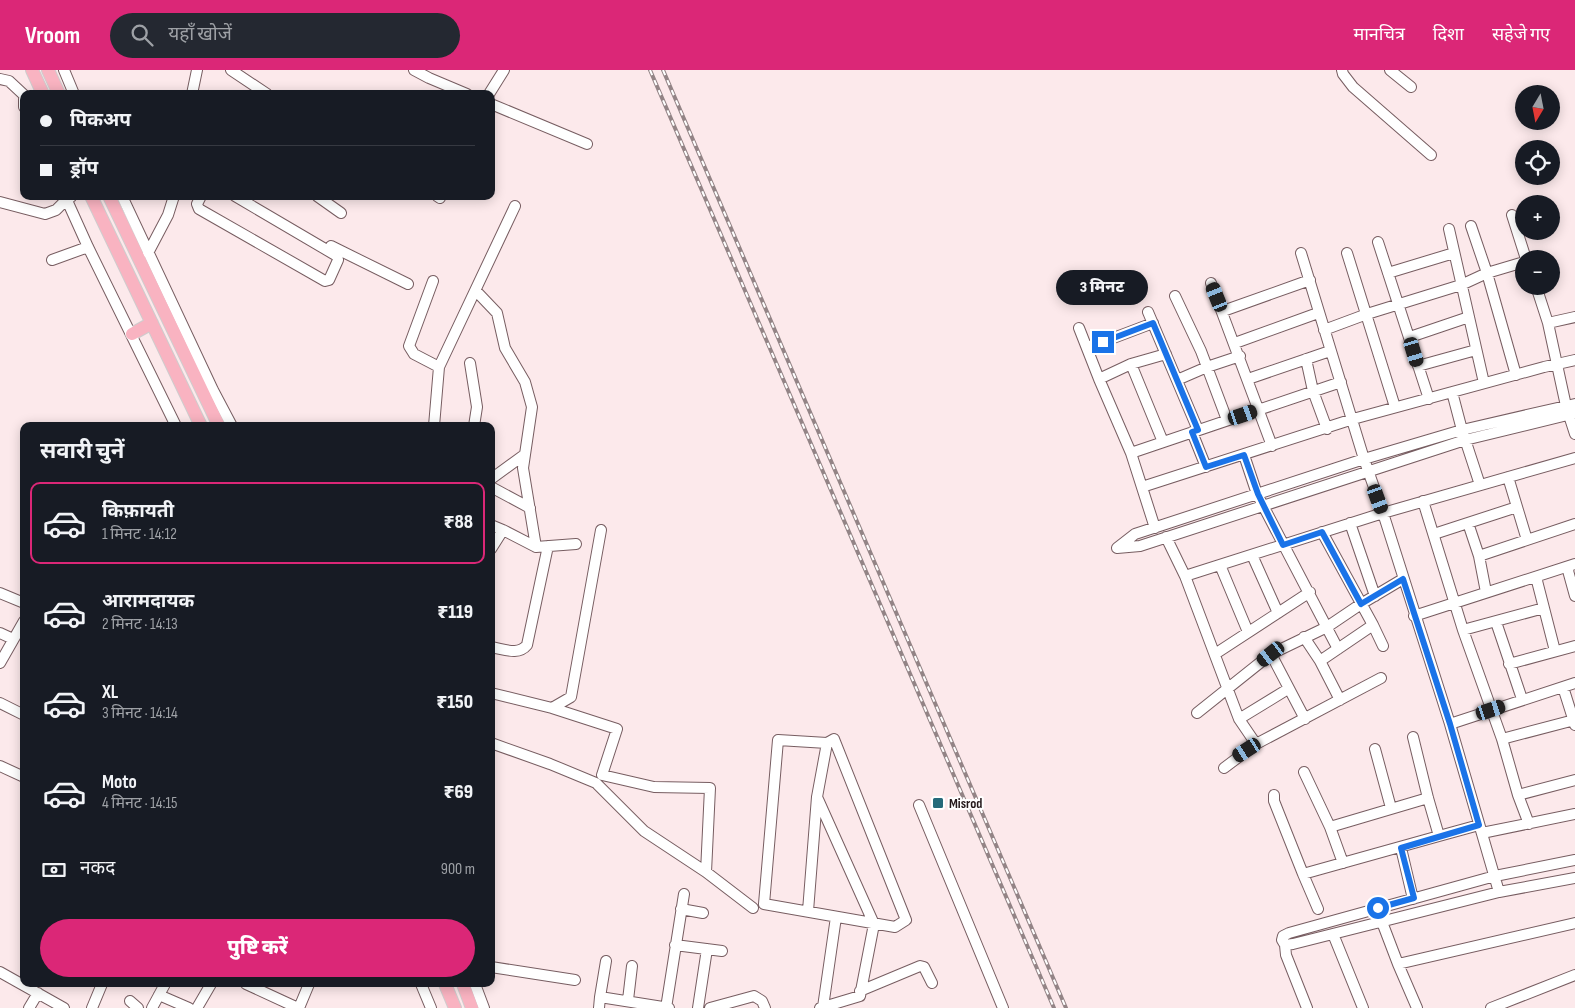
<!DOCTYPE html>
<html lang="hi">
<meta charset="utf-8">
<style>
:root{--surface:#171b24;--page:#242831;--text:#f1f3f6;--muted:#9ea1a6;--line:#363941;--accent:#db2777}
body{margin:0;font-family:"Sofia Sans Condensed","Noto Sans Devanagari",sans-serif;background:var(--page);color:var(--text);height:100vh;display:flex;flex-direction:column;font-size:19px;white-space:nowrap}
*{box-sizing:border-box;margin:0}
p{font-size:16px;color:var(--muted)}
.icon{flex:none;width:28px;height:28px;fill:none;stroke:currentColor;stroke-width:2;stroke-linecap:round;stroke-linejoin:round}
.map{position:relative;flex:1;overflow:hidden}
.sheet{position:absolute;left:20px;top:352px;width:475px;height:565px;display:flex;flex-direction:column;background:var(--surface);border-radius:10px;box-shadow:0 2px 12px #0003}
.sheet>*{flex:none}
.banner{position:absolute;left:20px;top:20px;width:475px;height:110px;border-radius:10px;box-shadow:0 2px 12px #0003;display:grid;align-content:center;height:110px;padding:0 20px;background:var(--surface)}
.needle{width:32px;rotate:190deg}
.tools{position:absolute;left:1515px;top:15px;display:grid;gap:10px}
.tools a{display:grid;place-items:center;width:45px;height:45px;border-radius:50%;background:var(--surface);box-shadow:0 2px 12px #0003;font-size:25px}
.end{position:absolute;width:22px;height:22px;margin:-11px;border:6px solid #1a73e8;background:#fff;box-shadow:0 0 0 2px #fff}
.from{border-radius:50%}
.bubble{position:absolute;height:35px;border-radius:18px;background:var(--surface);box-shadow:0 2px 12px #0003;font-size:16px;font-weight:800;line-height:35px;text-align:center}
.car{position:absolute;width:15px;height:30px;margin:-15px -8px;border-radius:6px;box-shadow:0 0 4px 1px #0007;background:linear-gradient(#222 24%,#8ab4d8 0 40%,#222 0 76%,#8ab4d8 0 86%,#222 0)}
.banner b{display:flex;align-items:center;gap:18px;height:48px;font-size:19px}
.banner b+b{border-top:1px solid var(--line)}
.banner i{width:12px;height:12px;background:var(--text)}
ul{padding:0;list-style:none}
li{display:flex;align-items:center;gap:15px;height:82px;margin:0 10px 8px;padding:0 10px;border:2px solid transparent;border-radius:10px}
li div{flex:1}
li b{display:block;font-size:19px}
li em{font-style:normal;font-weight:800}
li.on{border-color:var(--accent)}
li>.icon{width:45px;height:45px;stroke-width:1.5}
h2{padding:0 20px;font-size:22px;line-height:60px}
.pay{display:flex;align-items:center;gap:12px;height:55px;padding:0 20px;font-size:19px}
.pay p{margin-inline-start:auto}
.cta{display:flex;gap:10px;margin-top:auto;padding:10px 20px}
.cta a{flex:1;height:58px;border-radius:30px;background:var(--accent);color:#fff;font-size:20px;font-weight:800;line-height:58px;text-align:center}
header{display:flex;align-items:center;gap:30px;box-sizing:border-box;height:70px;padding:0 25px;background:var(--accent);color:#fff}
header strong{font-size:24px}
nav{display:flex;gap:28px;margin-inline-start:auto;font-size:18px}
.search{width:350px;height:45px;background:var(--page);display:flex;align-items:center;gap:12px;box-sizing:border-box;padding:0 18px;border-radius:28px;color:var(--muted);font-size:19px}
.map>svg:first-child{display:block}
</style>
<header>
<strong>Vroom</strong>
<div class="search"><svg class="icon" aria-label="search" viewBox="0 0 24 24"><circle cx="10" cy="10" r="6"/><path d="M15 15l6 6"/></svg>यहाँ खोजें</div>
<nav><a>मानचित्र</a><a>दिशा</a><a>सहेजे गए</a></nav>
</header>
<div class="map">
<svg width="1575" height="938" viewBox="0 0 1575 938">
<rect width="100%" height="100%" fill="#fce9eb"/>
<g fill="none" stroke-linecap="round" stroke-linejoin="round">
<defs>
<path id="minor" d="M64 0 74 24
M231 0 267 24
M414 0 429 8 467 24
M1342 0 1343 4 1353 17 1431 85
M1390 0 1411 17
M0 9 9 11 24 25
M192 24 197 0
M489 24 504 0
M24 29V37
M491 34 587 74
M65 126 88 177 176 356
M122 126 213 320 232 356
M201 126 197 134 199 139 325 211 329 210 338 190 337 186 235 126
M317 126 341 143
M437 126 440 128
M0 132 45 144 56 140 67 129 71 127
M1512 145 1526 189
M1471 156 1487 203 1516 305
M1449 159 1484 313
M1378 172 1429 329
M331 176 408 214
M148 183 168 145 174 126
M1301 183 1364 389 1383 443 1450 654 1499 822
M1347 183 1395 337
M52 190 88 177
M1388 203 1454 183
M433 211 409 276 414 284 439 297
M1211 213 1272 376
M1536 216 1548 253 1566 336 1575 364
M476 221 497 243 505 278 525 312 532 337 523 398 536 477
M1175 226 1201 281 1227 350
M1223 241 1310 210
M1148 242 1198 360
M1548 253 1575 247
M1079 258 1099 309 1131 383 1155 458
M1324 260 1367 244 1461 215 1487 203 1524 192
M1410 267 1469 247
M1235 273 1318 243
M1087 278 1153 253
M1306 289 1313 321 1327 359
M470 293 477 337 474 356
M1131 294 1163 372
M1418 296 1476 280
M1099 309 1131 294 1166 284
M1248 309 1330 281
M1177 310 1207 297 1240 286
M1452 322 1462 360 1480 415
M434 356 439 297 515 136
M1192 362 1206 397
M1131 383 1341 312
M1244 385 1257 424 1338 579
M1508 407 1527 470
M491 409 524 385
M491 417 530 438
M1142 417 1353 349 1544 297 1575 290
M1423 431 1463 560 1502 669 1518 725 1529 754
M1350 453 1375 526
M1468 453 1479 486 1486 522
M491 455 503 460 491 479
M503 460 536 477 576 474
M1322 462 1373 555 1383 576
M1434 464 1517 437
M1166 467 1185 506 1239 649 1256 674
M1117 478 1135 464 1364 389 1462 360 1575 334
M1117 478 1140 476 1465 370 1575 343
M1252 485 1278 543
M1479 486 1575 454
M1220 495 1248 562
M1567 497 1575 526
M1185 506 1383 443 1575 388
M1536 507 1555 581
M0 523 24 533
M1414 546 1575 494
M1496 552 1522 629
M1463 560 1544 538
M0 563 13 569
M1304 567 1320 591 1340 630
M491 577C504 579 518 586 527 575L548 476
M1215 584 1310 522
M1271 584 1305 649
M1320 591 1373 555
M0 593 24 551
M1509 594 1575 576
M1563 617 1575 655
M491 623 552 638 617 659 602 705 654 717 710 718 706 802
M0 633 24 645
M552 638 571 627 601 460
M1197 643 1271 584 1327 557 1361 534 1403 509
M1239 649 1288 619
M1450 654 1575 613
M1413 667 1428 728 1439 766 1479 755
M834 669 906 850 895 857 764 834 778 670 827 673Z
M1502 669 1574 650
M491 673 550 694 596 713 644 761 706 802 753 838
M1375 679 1391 738
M0 696 24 707
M1224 698 1256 674 1381 608
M1304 702 1330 757 1343 793
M1274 725V731L1303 804 1318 839
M1518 725 1575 710
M817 727 874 854 860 926 820 938
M919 735 1003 938
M1330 757 1428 728
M1482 763 1575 744
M1401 778 1413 829
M1575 790 1495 806 1289 863 1283 866 1282 870 1285 875 1293 874 1499 822 1575 808
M1303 804 1439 766
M681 839 703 843
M808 841 817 727 827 673
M1382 852 1398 894 1417 938
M1333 864 1363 938
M675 875 722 881
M1285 875 1286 885 1307 938
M1398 894 1575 853
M491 897 575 910
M0 902 64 938
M246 914 298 938
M421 914 431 938
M475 914 484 938
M860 921 920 896 924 897 932 913
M159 925 189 938
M600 927 606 891
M628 930 632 896
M130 931 138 938
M823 937 836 847
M29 938 38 923
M92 938 102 914
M152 938 165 914
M197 938 211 914
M299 938 309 914
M599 938 600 927 669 938
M666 938 684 824
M698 938 707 879
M710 938 754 926 762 931 765 938
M1491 938 1575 905"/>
<path id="major" d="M32 0 43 24
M48 0 59 24
M91 126 201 356
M109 126 219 356
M132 264 152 253
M445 914 455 938
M463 914 472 938"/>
</defs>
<use href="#minor" stroke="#775d61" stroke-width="12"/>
<use href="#major" stroke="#cfcccd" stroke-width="14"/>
<use href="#minor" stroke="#fff" stroke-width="10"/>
<use href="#major" stroke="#f9b3c1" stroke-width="12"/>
<defs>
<path id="rail" d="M650 0 1054 938
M663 0 1066 938"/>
</defs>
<use href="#rail" stroke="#938486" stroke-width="4"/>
<use href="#rail" stroke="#fff" stroke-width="2" stroke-dasharray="5.5" stroke-linecap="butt"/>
</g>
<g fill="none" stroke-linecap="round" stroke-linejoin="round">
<path stroke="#1a73e8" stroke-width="6" d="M1103 272 1153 253 1198 360 1192 362 1206 397 1244 385 1258 424 1283 475 1322 462 1361 534 1403 509 1450 654 1479 755 1401 778 1414 828 1378 838"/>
</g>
<rect fill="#256a7a" stroke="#fff" stroke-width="2" x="932" y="727" width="12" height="12" rx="2.5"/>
<g text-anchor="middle" stroke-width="4" stroke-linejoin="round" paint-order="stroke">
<g font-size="14" font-weight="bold" fill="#23181a" stroke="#fff" text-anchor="start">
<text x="949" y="738">Misrod</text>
</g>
</g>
</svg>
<div class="tools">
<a><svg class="needle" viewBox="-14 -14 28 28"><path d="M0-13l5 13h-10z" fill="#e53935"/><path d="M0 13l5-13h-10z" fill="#9ea1a6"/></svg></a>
<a><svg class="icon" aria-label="locate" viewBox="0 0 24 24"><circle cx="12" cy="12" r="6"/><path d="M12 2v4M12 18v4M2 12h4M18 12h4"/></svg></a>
<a>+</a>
<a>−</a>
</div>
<i class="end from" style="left:1378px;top:838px"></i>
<i class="end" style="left:1103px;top:272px"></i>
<div class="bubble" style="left:1056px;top:200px;width:92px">3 मिनट</div>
<i class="car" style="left:1217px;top:227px;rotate:338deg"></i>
<i class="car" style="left:1414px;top:282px;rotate:163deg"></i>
<i class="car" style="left:1243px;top:345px;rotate:71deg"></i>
<i class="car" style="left:1378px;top:429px;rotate:160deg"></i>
<i class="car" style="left:1271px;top:584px;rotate:232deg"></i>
<i class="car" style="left:1491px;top:640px;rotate:72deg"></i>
<i class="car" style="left:1247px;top:680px;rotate:237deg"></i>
<div class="banner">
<b><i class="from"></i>पिकअप</b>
<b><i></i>ड्रॉप</b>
</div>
<section class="sheet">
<h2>सवारी चुनें</h2>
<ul>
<li class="on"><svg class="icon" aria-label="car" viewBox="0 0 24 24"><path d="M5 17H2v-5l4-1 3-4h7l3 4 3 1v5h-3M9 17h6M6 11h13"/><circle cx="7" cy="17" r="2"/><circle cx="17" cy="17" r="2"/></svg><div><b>किफ़ायती</b><p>1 मिनट · 14:12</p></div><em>₹88</em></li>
<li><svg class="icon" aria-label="car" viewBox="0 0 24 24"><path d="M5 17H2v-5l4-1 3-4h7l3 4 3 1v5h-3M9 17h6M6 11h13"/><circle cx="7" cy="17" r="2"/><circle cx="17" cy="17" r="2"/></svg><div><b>आरामदायक</b><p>2 मिनट · 14:13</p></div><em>₹119</em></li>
<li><svg class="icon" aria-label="car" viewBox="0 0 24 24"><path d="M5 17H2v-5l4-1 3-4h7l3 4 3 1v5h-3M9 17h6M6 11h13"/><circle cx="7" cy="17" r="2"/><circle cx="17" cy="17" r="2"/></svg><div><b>XL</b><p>3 मिनट · 14:14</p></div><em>₹150</em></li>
<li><svg class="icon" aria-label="car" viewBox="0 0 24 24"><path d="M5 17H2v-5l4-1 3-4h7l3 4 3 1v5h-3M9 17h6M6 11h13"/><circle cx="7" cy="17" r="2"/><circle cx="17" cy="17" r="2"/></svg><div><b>Moto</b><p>4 मिनट · 14:15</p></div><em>₹69</em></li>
</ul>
<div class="pay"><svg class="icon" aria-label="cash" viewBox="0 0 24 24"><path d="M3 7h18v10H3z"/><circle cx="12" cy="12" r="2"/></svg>नकद<p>900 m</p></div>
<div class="cta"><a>पुष्टि करें</a></div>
</section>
</div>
